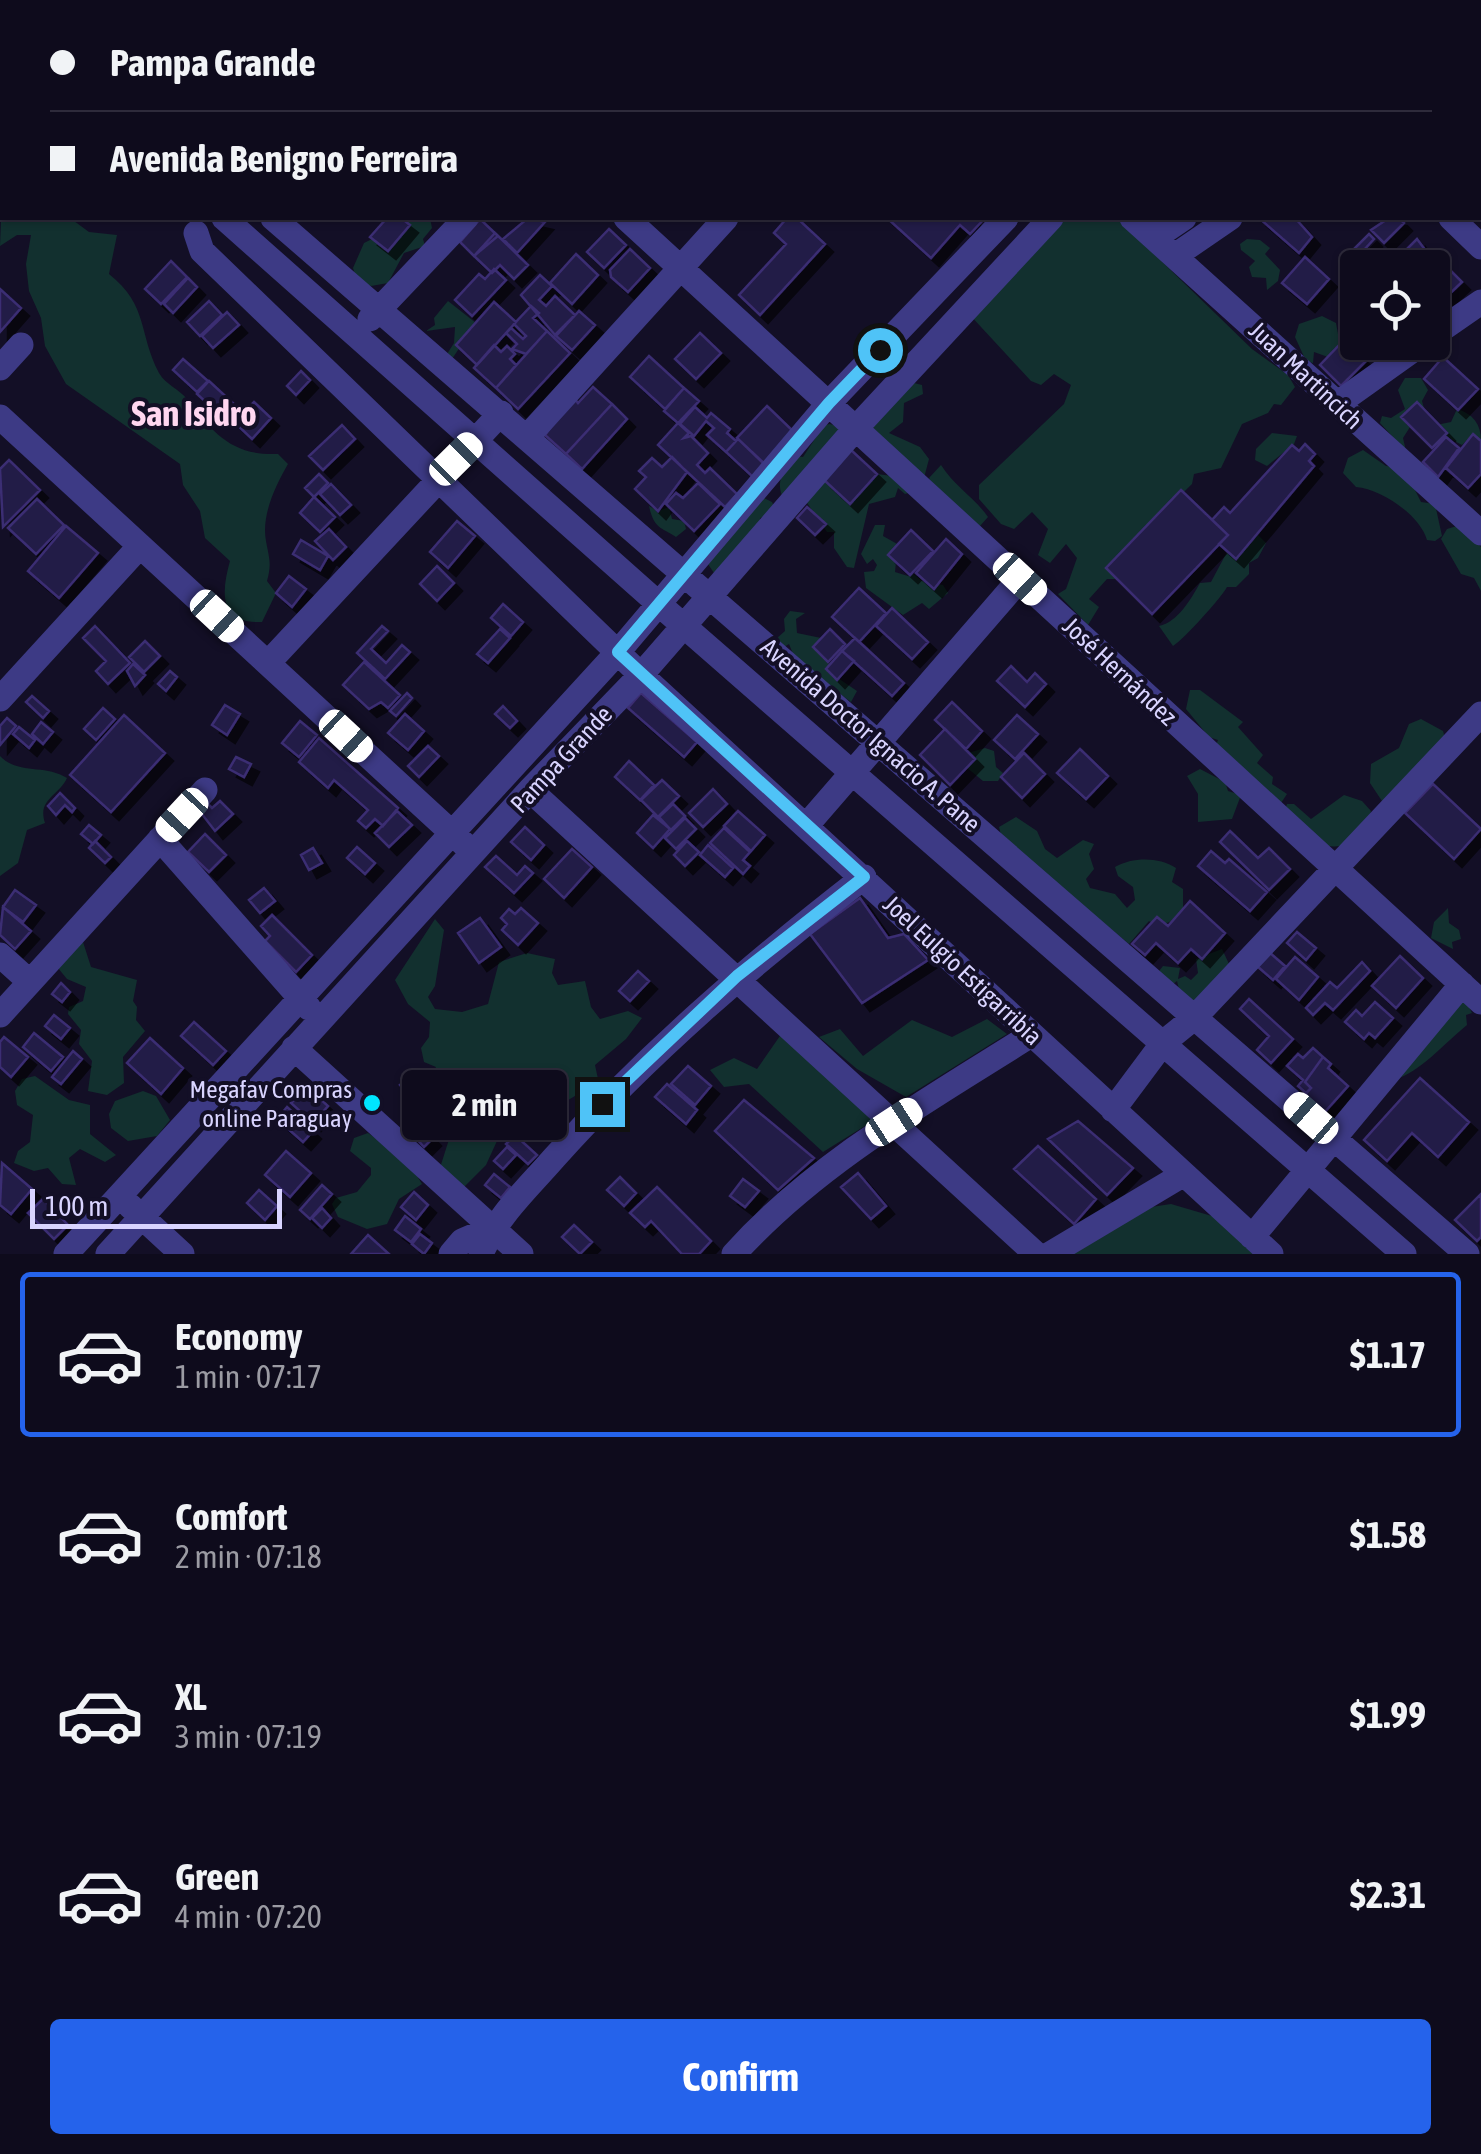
<!DOCTYPE html>
<meta charset="utf-8">
<style>
:root{--surface:#0e0b1c;--page:#171425;--text:#f1f3f6;--muted:#9b9ba3;--line:#2e2b3b;--accent:#2563eb}
body{margin:0;font-family:"Asap Condensed",sans-serif;background:var(--page);color:var(--text);height:100vh;display:flex;flex-direction:column;font-size:38px;white-space:nowrap}
*{box-sizing:border-box;margin:0}
p{font-size:32px;color:var(--muted)}
.icon{flex:none;width:55px;height:55px;fill:none;stroke:currentColor;stroke-width:2;stroke-linecap:round;stroke-linejoin:round}
.map{position:relative;height:1254px;overflow:hidden}
.sheet{display:flex;flex-direction:column;background:var(--surface);flex:1}
.sheet>*{flex:none}
.top-card{position:absolute;left:0px;top:0px;width:1482px;height:220px;box-shadow:0 2px 8px #0004,0 0 0 2px var(--line);display:grid;align-content:center;height:220px;padding:0 50px;background:var(--surface)}
.controls{position:absolute;left:1340px;top:250px;display:grid;gap:20px}
.controls a{display:grid;place-items:center;width:110px;height:110px;border-radius:10px;background:var(--surface);box-shadow:0 2px 8px #0004,0 0 0 2px var(--line);font-size:50px}
.scale{position:absolute;left:30px;bottom:25px;width:252px;box-sizing:border-box;padding-left:10px;border:5px solid #d9d4ff;border-top:0;font-size:28px;line-height:35px;white-space:nowrap;color:#d9d4ff;-webkit-text-stroke:8px #130f26;paint-order:stroke}
.end{position:absolute;width:45px;height:45px;margin:-22px;border:12px solid #4fc3f7;background:#111;box-shadow:0 0 0 5px #111}
.from{border-radius:50%}
.bubble{position:absolute;height:70px;border-radius:10px;background:var(--surface);box-shadow:0 2px 8px #0004,0 0 0 2px var(--line);font-size:32px;font-weight:700;line-height:70px;text-align:center}
.car{position:absolute;width:30px;height:60px;margin:-30px -15px;border-radius:12px;box-shadow:0 0 8px 2px #0007;background:linear-gradient(#fff 24%,#345 0 40%,#fff 0 76%,#345 0 86%,#fff 0)}
.top-card b{display:flex;align-items:center;gap:35px;height:95px;font-size:38px}
.top-card b+b{border-top:2px solid var(--line)}
.top-card i{width:25px;height:25px;background:var(--text)}
ul{padding:18px 0 0;list-style:none}
li{display:flex;align-items:center;gap:30px;height:165px;margin:0 20px 15px;padding:0 30px;border:5px solid transparent;border-radius:10px}
li div{flex:1}
li b{display:block;font-size:38px}
li em{font-style:normal;font-weight:700}
li.active{border-color:var(--accent)}
li>.icon{width:90px;height:90px;stroke-width:1.5}
.cta{display:flex;gap:20px;margin-top:auto;padding:20px 50px}
.cta a{flex:1;height:115px;border-radius:10px;background:var(--accent);color:#fff;font-size:40px;font-weight:700;line-height:115px;text-align:center}
.map>svg:first-child{display:block}
</style>
<div class="map">
<svg width="1481" height="1254" viewBox="0 0 1481 1254">
<defs>
<filter id="shadow"><feDropShadow dx="8" dy="8" stdDeviation="0" flood-color="#0009"/></filter>
</defs>
<rect width="100%" height="100%" fill="#130f26"/>
<path fill="#12302f" d="M2 195V218H70L89 232 117 235 109 274C149 306 138 333 159 373 166 385 179 389 187 399 213 433 232 456 278 454L288 464C276 485 261 515 266 541 269 558 272 563 267 581L276 593 262 622C219 624 221 593 230 561L205 538 200 511 183 485 180 464 66 384 45 346 41 318 29 291 26 264 31 235H17L0 246Z
M404 218H430L432 228 423 239 425 246 404 253 388 283 371 286 357 281 353 268 364 243 376 237 377 243 395 241 405 228Z
M1056 218H1117L1252 349 1288 375 1295 387 1281 405 1274 404 1268 413 1242 424 1221 468 1194 474 1192 484 1106 568 1116 579H1107L1089 599 1099 607 1088 625 1058 594 1066 589 1077 558 1066 544 1050 563 1038 555 1048 529 1032 512 1014 529 1001 524 979 499V485L1064 404 1071 385 1054 374 1041 385 1031 381 969 314Z
M1247 239 1260 240 1270 248 1265 254 1280 270 1278 281 1267 290 1266 278 1252 277 1249 267 1255 261 1241 250 1240 244Z
M448 301 476 323 452 359 447 354 454 343 455 327 426 331 435 325 434 318Z
M1322 316 1336 323 1340 345 1328 357 1314 352 1313 363 1306 361 1295 337 1299 324Z
M1405 378H1421L1428 390 1422 401 1425 412 1405 411 1406 424 1410 427 1403 438 1406 451 1380 423 1382 416 1391 418 1405 409 1398 390Z
M910 382 922 385 923 394 904 403 903 422 889 433 920 447 929 459 921 489 905 494 898 488 895 497 869 504 854 568 847 567 834 548V532H827L805 500 824 480 850 504 877 474 892 476 878 455 873 426Z
M1457 409C1473 414 1481 424 1481 441L1473 434 1462 445 1443 435 1436 425 1451 422Z
M830 424 840 427V441L784 500C774 481 784 470 796 456L803 457 824 425Z
M1272 433 1297 436 1294 444 1267 466 1255 460 1256 449Z
M1363 450 1386 466 1404 468 1421 502 1435 504 1442 536 1435 541 1427 540C1420 515 1381 489 1356 487L1343 473 1348 458Z
M941 465C955 487 974 497 988 517L980 526 937 492 929 478Z
M762 497 772 502 777 513 760 518 762 532 714 573 708 564Z
M649 506 658 511 669 507 672 519 684 521 686 529 676 537C661 527 654 529 649 506Z
M875 525H885L883 536 899 545 889 555 896 562 895 572 908 576 911 572 922 581 943 585 948 593 929 609 922 603 903 615 866 588 864 572 874 571 877 565 873 559 867 564 861 554Z
M1460 525 1481 547V591L1474 578 1461 574 1441 539 1447 529Z
M1258 535 1266 543 1258 558 1249 563V574L1236 587H1227C1221 598 1184 639 1173 646L1159 626C1178 622 1191 599 1200 583L1211 582 1227 552 1236 559Z
M790 611 805 613 796 619 797 633 821 638 813 647 831 664 826 670 857 691 851 702 796 661 789 644 784 647 777 638 785 631 784 619Z
M1190 690H1200L1243 722 1238 727 1263 755 1257 763 1273 777 1272 784 1287 794 1279 806 1214 750 1218 740 1209 737 1186 709Z
M1421 719 1443 731 1447 746 1384 804 1370 783 1371 764 1399 748 1409 724Z
M985 748 994 751 996 767 1003 773 998 781H983L966 767 968 753Z
M0 756C18 775 45 764 67 778 59 796 37 799 45 823L27 830 18 863 0 876Z
M1200 769 1225 782 1228 791 1241 795 1232 819 1198 822V794L1187 776Z
M1344 795 1362 801 1371 811 1366 833C1327 861 1316 841 1284 813L1287 804H1294L1311 819Z
M1016 817 1037 831 1045 849 1057 858 1083 840 1094 844 1089 854 1094 869 1086 879 1090 888 1115 894 1127 908 1135 900 1133 887 1118 876 1115 867C1133 857 1159 857 1176 868L1172 882 1183 889V917L1156 927 1149 921 1129 944 1002 839 999 827Z
M1448 908 1449 923 1459 930 1461 939 1452 942 1453 949 1431 938 1434 922Z
M435 919 444 930 435 986 428 997 435 1009 462 1012 488 1004 499 962 527 953 555 959 552 973 558 985 585 981 591 1007 600 1019 628 1011 642 1018 626 1039 595 1065 598 1079C572 1102 534 1118 502 1130L486 1165 458 1193 438 1174 452 1130 429 1080 436 1067 424 1062 421 1048 429 1037 430 1022 408 1004 395 980Z
M83 942 91 967 137 980 133 1001 137 1007 136 1020 145 1031 123 1057 124 1083 107 1095 88 1091 92 1061 79 1044 81 1030 68 1014 69 1007 83 1001 86 987 67 979 58 968Z
M1222 949 1229 964 1212 993 1183 1006 1177 981 1172 985 1156 975 1163 966 1180 968 1178 979 1185 976 1191 980 1198 973 1196 959Z
M1448 1000 1466 1001 1472 1013 1466 1015 1467 1025C1447 1041 1418 1074 1395 1079Z
M987 1019 1007 1034 906 1097 857 1069 819 1037 840 1029 863 1056 912 1020 952 1037Z
M782 1033 873 1121 823 1152 749 1084 724 1087 710 1070 734 1058 757 1069Z
M35 1076 69 1100 90 1105V1134L116 1155 105 1162 80 1149 69 1158 76 1185 62 1184 48 1168 34 1171 14 1163 18 1151 30 1142 33 1115 17 1105 15 1091 22 1079Z
M143 1091 156 1096 170 1120 157 1136 128 1141 111 1128 109 1114 115 1101Z
M368 1133 408 1161 422 1184 399 1199 387 1224 367 1229 338 1217 332 1204 336 1198 357 1192 371 1175V1168L350 1151 354 1138Z
M1171 1204 1222 1219 1257 1254H1059L1138 1209Z"/>
<path fill="#241b47" stroke="#3b2d73" stroke-width="2.5" filter="url(#shadow)" d="M387 218H401L410 225 388 251 370 237Z
M528 218 545 222 517 253 503 239Z
M787 218H797L825 244 760 315 739 295 786 244 774 233Z
M887 218H985L970 234 960 225 931 258Z
M1295 218 1312 237 1299 253 1260 219Z
M1389 218H1399L1404 223 1384 243 1371 230Z
M480 219 498 236 474 256 460 242Z
M609 229 626 245 604 268 587 252Z
M495 233 528 265 514 279 500 265 492 273 474 256Z
M1369 234 1374 239 1364 250 1374 260 1367 266 1352 251Z
M1417 239 1435 263 1431 268H1410L1402 254Z
M630 249 650 268 628 292 611 277 610 270Z
M576 254 598 275 572 304 550 283Z
M1305 257 1329 279 1307 304 1282 283Z
M1440 260 1462 282 1440 303 1432 295V268Z
M171 261 187 277 161 304 145 289Z
M494 269 506 280 472 316 455 300 479 274 485 279Z
M540 275 552 286 539 300 546 306 555 296 575 315 555 335 521 295Z
M188 278 197 287 173 313 164 304Z
M0 289 21 308 0 332Z
M209 301 222 315 200 336 187 322Z
M494 302 516 322 477 365 456 345Z
M531 306 539 313 533 318 547 331 526 354 512 349 517 344 506 333 511 328 523 339 526 336 514 324Z
M579 311 595 325 572 350 556 336Z
M227 312 239 325 213 348 202 336Z
M547 331 570 353 518 409 496 388Z
M700 333 721 353 696 379 675 359Z
M1344 340 1366 361 1341 386 1320 365Z
M494 345 501 352 507 346 515 354 510 359 516 365 496 388 474 368Z
M649 356 684 388 665 409 630 377Z
M1443 357 1478 389 1458 410 1424 379Z
M183 359 208 381 197 392 173 370Z
M301 371 310 380 296 395 287 386Z
M209 381 234 404 222 417 197 394Z
M593 387 612 404 566 454 545 435 573 397 578 403Z
M684 388 699 401 678 423 664 411Z
M254 402 271 418 252 439 234 422Z
M1417 402 1447 433 1432 448 1401 417Z
M612 404 627 419 582 469 566 454Z
M767 406 794 432 764 464 737 438Z
M695 407 707 418 711 413 730 429 727 433 736 441 726 452 707 435 714 428 706 421 694 436 680 424Z
M678 423 689 433 684 438 691 436 708 453 697 465 705 473 710 468 737 494 725 507 658 445Z
M342 425 355 439 323 470 309 456Z
M1473 434 1481 441V474L1468 488 1446 468Z
M1446 437 1459 448 1438 477 1423 462Z
M738 439 766 465 754 478 726 452Z
M1305 444 1315 454 1309 461 1314 466 1236 559 1219 544 1228 535 1212 520 1224 507 1230 513 1292 445 1299 451Z
M851 450 877 474 850 504 824 480Z
M672 457 687 472 658 511 635 489 646 477 639 471 652 458 662 467Z
M9 460 40 490 3 527 0 469Z
M319 474 328 483 314 497 305 488Z
M698 483 720 504 694 531 666 504 676 493 683 498Z
M331 484 351 505 340 515 320 494Z
M1181 490 1228 535 1152 614 1106 568Z
M314 497 335 517 320 532 300 513Z
M37 499 64 525 36 554 8 528Z
M807 507 826 524 815 535 797 518Z
M457 521 475 536 448 568 430 552Z
M66 526 98 553 59 598 28 571Z
M329 529 346 547 333 560 315 541Z
M911 530 933 551 910 575 888 555Z
M946 539 962 554 934 589 916 573Z
M301 540 328 556 320 570 293 554Z
M437 566 454 583 437 601 420 584Z
M289 576 306 589 292 607 276 593Z
M859 588 886 613 859 642 832 617Z
M503 604 523 622 511 636 491 618Z
M892 608 928 642 912 659 876 626Z
M95 626 130 663 108 684 96 671 106 661 83 638Z
M382 626 388 631 371 649 386 663 402 645 410 652 385 679 357 653Z
M500 629 510 638 488 663 477 654Z
M830 629 845 644 828 662 813 647Z
M855 638 904 683 892 696 842 651Z
M145 641 160 656 144 672 129 657Z
M842 651 854 661 837 680 826 669Z
M364 662 400 695 388 708 381 702 369 709 343 685Z
M133 664 145 675 135 686 127 671Z
M1011 666 1027 682 1035 673 1046 684 1025 707 997 681Z
M170 671 177 677 166 691 158 684Z
M407 693 412 698 396 716 390 711Z
M641 693 697 742 684 757 628 708Z
M32 696 49 711 43 718 26 702Z
M952 702 982 731 966 749 935 720Z
M225 705 240 714 227 735 212 725Z
M503 706 517 721 510 728 495 714Z
M103 708 115 719 96 740 84 729Z
M405 714 424 731 408 750 388 733Z
M124 715 165 753 111 812 70 775Z
M1017 715 1038 734 1015 759 994 740Z
M7 718 16 726 0 745V726Z
M300 721 317 735 299 757 282 743Z
M41 722 53 732 43 744 32 734Z
M19 727 35 740 29 748 13 734Z
M945 729 975 759 950 785 920 755Z
M319 738 398 808 383 826 375 819 366 828 358 821 368 810 334 780 328 788 299 762Z
M428 746 439 756 419 777 408 766Z
M1080 749 1108 776 1086 799 1057 773Z
M1024 753 1045 774 1022 798 1001 777Z
M236 757 251 764 244 777 229 769Z
M629 761 654 785 640 800 615 777Z
M662 780 679 796 658 817 641 800Z
M1433 784 1481 829 1454 859 1405 813Z
M713 789 727 804 703 827 689 813Z
M60 793 75 808 72 812 65 805 56 815 48 806Z
M220 801 233 814 215 831 198 809 206 802 212 808Z
M673 804 685 816 671 830 659 817Z
M397 811 412 825 389 847 375 833Z
M738 811 765 835 751 851 724 826Z
M653 815 670 829 653 848 637 833Z
M685 818 696 829 676 849 665 838Z
M89 825 101 835 93 844 81 834Z
M525 827 544 845 531 860 511 842Z
M724 828 750 852 743 860 750 866 743 874 710 843Z
M1230 831 1258 858 1269 848 1290 869 1269 890 1220 842Z
M205 834 226 855 209 872 188 852Z
M95 841 111 857 105 863 89 848Z
M687 841 699 852 685 866 674 855Z
M708 845 733 868 725 877 700 855Z
M357 847 375 863 365 874 347 858Z
M313 848 322 863 309 870 301 855Z
M572 849 592 867 564 898 544 879Z
M1211 851 1225 863 1229 859 1267 892 1250 911 1198 866Z
M496 856 517 875 525 866 533 873 514 893 485 867Z
M264 888 275 901 260 913 249 900Z
M15 890 36 905 23 922 3 907Z
M860 898 888 938 904 934 928 960 862 1003 810 934Z
M1190 901 1225 933 1202 959 1191 949 1178 963 1156 943 1145 955 1132 944 1157 917 1168 926Z
M3 907 31 931 15 949 0 935Z
M521 908 538 923 518 945 502 930 507 924 501 918 509 909 515 914Z
M272 915 312 955 296 972 265 941 270 936 261 926Z
M480 918 501 947 479 963 458 933Z
M1297 932 1316 948 1306 960 1287 943Z
M1269 952 1285 966 1273 980 1257 966Z
M1400 956 1423 978 1396 1008 1372 986Z
M1295 957 1318 977 1299 1000 1276 979Z
M1362 962 1370 971 1333 1010 1325 1003 1313 1015 1306 1008 1330 982 1337 988Z
M638 971 649 981 630 1001 619 991Z
M61 983 70 992 62 1002 52 994Z
M1249 999 1293 1039 1271 1063 1257 1050 1269 1036 1240 1009Z
M1375 1002 1393 1018 1375 1038 1369 1033 1364 1039 1345 1022 1356 1010 1362 1016Z
M54 1015 70 1028 61 1039 45 1026Z
M194 1022 226 1051 213 1065 181 1036Z
M34 1033 63 1057 51 1071 23 1047Z
M4 1037 28 1057 11 1077 0 1067V1042Z
M150 1038 183 1068 161 1094 127 1063Z
M1313 1048 1323 1057 1305 1082 1311 1088 1306 1093 1298 1086 1303 1080 1287 1066 1298 1054 1303 1058Z
M73 1051 82 1059 61 1084 52 1077Z
M1323 1057 1331 1064 1328 1068 1348 1086 1323 1114 1303 1097 1311 1088 1305 1082Z
M688 1066 711 1086 695 1105 671 1084Z
M415 1073 425 1085 410 1097 400 1085Z
M1420 1078 1469 1122 1438 1157 1412 1133 1387 1161 1364 1140Z
M667 1084 697 1110 686 1124 655 1097Z
M307 1087 328 1106 313 1123 291 1103Z
M744 1100 814 1158 778 1190 715 1131Z
M287 1107 313 1131 303 1142 277 1119Z
M1078 1121 1133 1168 1107 1195 1048 1139Z
M424 1129 433 1138 424 1147 415 1137Z
M515 1135 537 1155 528 1164 506 1144Z
M1038 1146 1096 1199 1074 1224 1014 1169Z
M507 1147 516 1155 503 1169 494 1161Z
M286 1151 311 1173 290 1197 265 1175Z
M2 1163 32 1189 11 1214 0 1205Z
M858 1173 886 1206 871 1219 841 1187Z
M494 1174 510 1187 501 1198 485 1185Z
M620 1177 636 1193 624 1206 607 1190Z
M743 1179 759 1191 745 1207 730 1196Z
M322 1185 332 1194 310 1219 300 1210Z
M657 1187 711 1241 699 1254H682L651 1221 645 1227 630 1213Z
M259 1190 277 1206 265 1220 247 1203Z
M414 1192 428 1205 416 1220 401 1207Z
M1481 1194V1237L1477 1241 1455 1220Z
M43 1199 68 1225 54 1239 28 1213Z
M322 1208 331 1218 322 1228 312 1218Z
M405 1216 421 1229 411 1242 395 1230Z
M574 1225 592 1242 580 1254 562 1237Z
M420 1234 432 1243 424 1254 412 1244Z
M368 1235 389 1254H351Z"/>
<g fill="none" stroke-linecap="round" stroke-linejoin="round">
<path stroke="#3d3a85" stroke-width="25" d="M19 0 22 2
M389 0 392 2
M889 0 891 2
M1212 0 1214 2
M671 2 673 0
M920 2 923 0
M1250 2 1253 0
M1479 2 1481 1
M1480 41 1481 40
M0 44 2 42
M224 218 669 613 1404 1254
M273 218 1467 1254
M626 218 1481 1002
M1132 218 1481 533
M1451 218 1481 247
M196 233 202 251 641 675 1271 1254
M1156 237 1184 218
M1176 255 1230 218
M370 319 466 218
M1432 336 1481 302
M0 368 21 345
M1337 404 1424 342
M0 417 464 844
M528 436 726 218
M268 663 501 413
M0 699 140 546
M530 790 1036 1254
M806 826 1020 579
M160 839 309 1008
M0 955 30 982
M0 1015 205 790
M294 1048 521 1254
M1113 1110 1163 1043 1195 1017 1481 714
M130 1206 182 1254
M1252 1237 1462 984
M66 1254 618 652 829 403 1006 218
M108 1254 530 790 641 675 856 428 1051 218
M451 1254 462 1241 492 1228
M481 1254C497 1216 527 1189 554 1158 648 1053 753 963 864 877
M734 1254C816 1163 928 1100 1031 1035
M1050 1254 1184 1174"/>
</g>
<g fill="none" stroke-linecap="round" stroke-linejoin="round">
<path stroke="#4fc3f7" stroke-width="12" d="M602 1104 737 976 864 877 618 652 829 403 880 350"/>
</g>
<circle fill="#00e5ff" stroke="#130f26" stroke-width="4" cx="372" cy="1103" r="10"/>
<g text-anchor="middle" stroke-width="8" stroke-linejoin="round" paint-order="stroke">
<g font-size="25" fill="#d9d4ff" stroke="#130f26">
<text transform="translate(1306 375) rotate(43)" y="9">Juan Martincich</text>
<text transform="translate(1120 671) rotate(43)" y="9">José Hernández</text>
<text transform="translate(871 735) rotate(41)" y="9">Avenida Doctor Ignacio A. Pane</text>
<text transform="translate(561 759) rotate(-47)" y="9">Pampa Grande</text>
<text transform="translate(963 970) rotate(43)" y="9">Joel Eulgio Estigarribia</text>
</g>
<g font-size="25" fill="#d9d4ff" stroke="#130f26" text-anchor="end">
<text x="352" y="1098">Megafav Compras<tspan x="352" dy="29">online Paraguay</tspan></text>
</g>
<g font-size="35" font-weight="bold" fill="#ffd6f0" stroke="#130f26">
<text x="194" y="426">San Isidro</text>
</g>
</g>
</svg>
<div class="controls">
<a><svg class="icon" aria-label="locate" viewBox="0 0 24 24"><circle cx="12" cy="12" r="6"/><path d="M12 2v4M12 18v4M2 12h4M18 12h4"/></svg></a>
</div>
<div class="scale">100 m</div>
<i class="end from" style="left:880px;top:350px"></i>
<i class="end" style="left:602px;top:1104px"></i>
<div class="bubble" style="left:402px;top:1070px;width:165px">2 min</div>
<i class="car" style="left:456px;top:459px;rotate:45deg"></i>
<i class="car" style="left:1020px;top:579px;rotate:133deg"></i>
<i class="car" style="left:217px;top:616px;rotate:133deg"></i>
<i class="car" style="left:346px;top:736px;rotate:133deg"></i>
<i class="car" style="left:182px;top:815px;rotate:223deg"></i>
<i class="car" style="left:1311px;top:1118px;rotate:311deg"></i>
<i class="car" style="left:894px;top:1122px;rotate:57deg"></i>
<div class="top-card">
<b><i class="from"></i>Pampa Grande</b>
<b><i></i>Avenida Benigno Ferreira</b>
</div>
</div>
<section class="sheet">
<ul>
<li class="active"><svg class="icon" aria-label="car" viewBox="0 0 24 24"><path d="M5 17H2v-5l4-1 3-4h7l3 4 3 1v5h-3M9 17h6M6 11h13"/><circle cx="7" cy="17" r="2"/><circle cx="17" cy="17" r="2"/></svg><div><b>Economy</b><p>1 min · 07:17</p></div><em>$1.17</em></li>
<li><svg class="icon" aria-label="car" viewBox="0 0 24 24"><path d="M5 17H2v-5l4-1 3-4h7l3 4 3 1v5h-3M9 17h6M6 11h13"/><circle cx="7" cy="17" r="2"/><circle cx="17" cy="17" r="2"/></svg><div><b>Comfort</b><p>2 min · 07:18</p></div><em>$1.58</em></li>
<li><svg class="icon" aria-label="car" viewBox="0 0 24 24"><path d="M5 17H2v-5l4-1 3-4h7l3 4 3 1v5h-3M9 17h6M6 11h13"/><circle cx="7" cy="17" r="2"/><circle cx="17" cy="17" r="2"/></svg><div><b>XL</b><p>3 min · 07:19</p></div><em>$1.99</em></li>
<li><svg class="icon" aria-label="car" viewBox="0 0 24 24"><path d="M5 17H2v-5l4-1 3-4h7l3 4 3 1v5h-3M9 17h6M6 11h13"/><circle cx="7" cy="17" r="2"/><circle cx="17" cy="17" r="2"/></svg><div><b>Green</b><p>4 min · 07:20</p></div><em>$2.31</em></li>
</ul>
<div class="cta"><a>Confirm</a></div>
</section>
